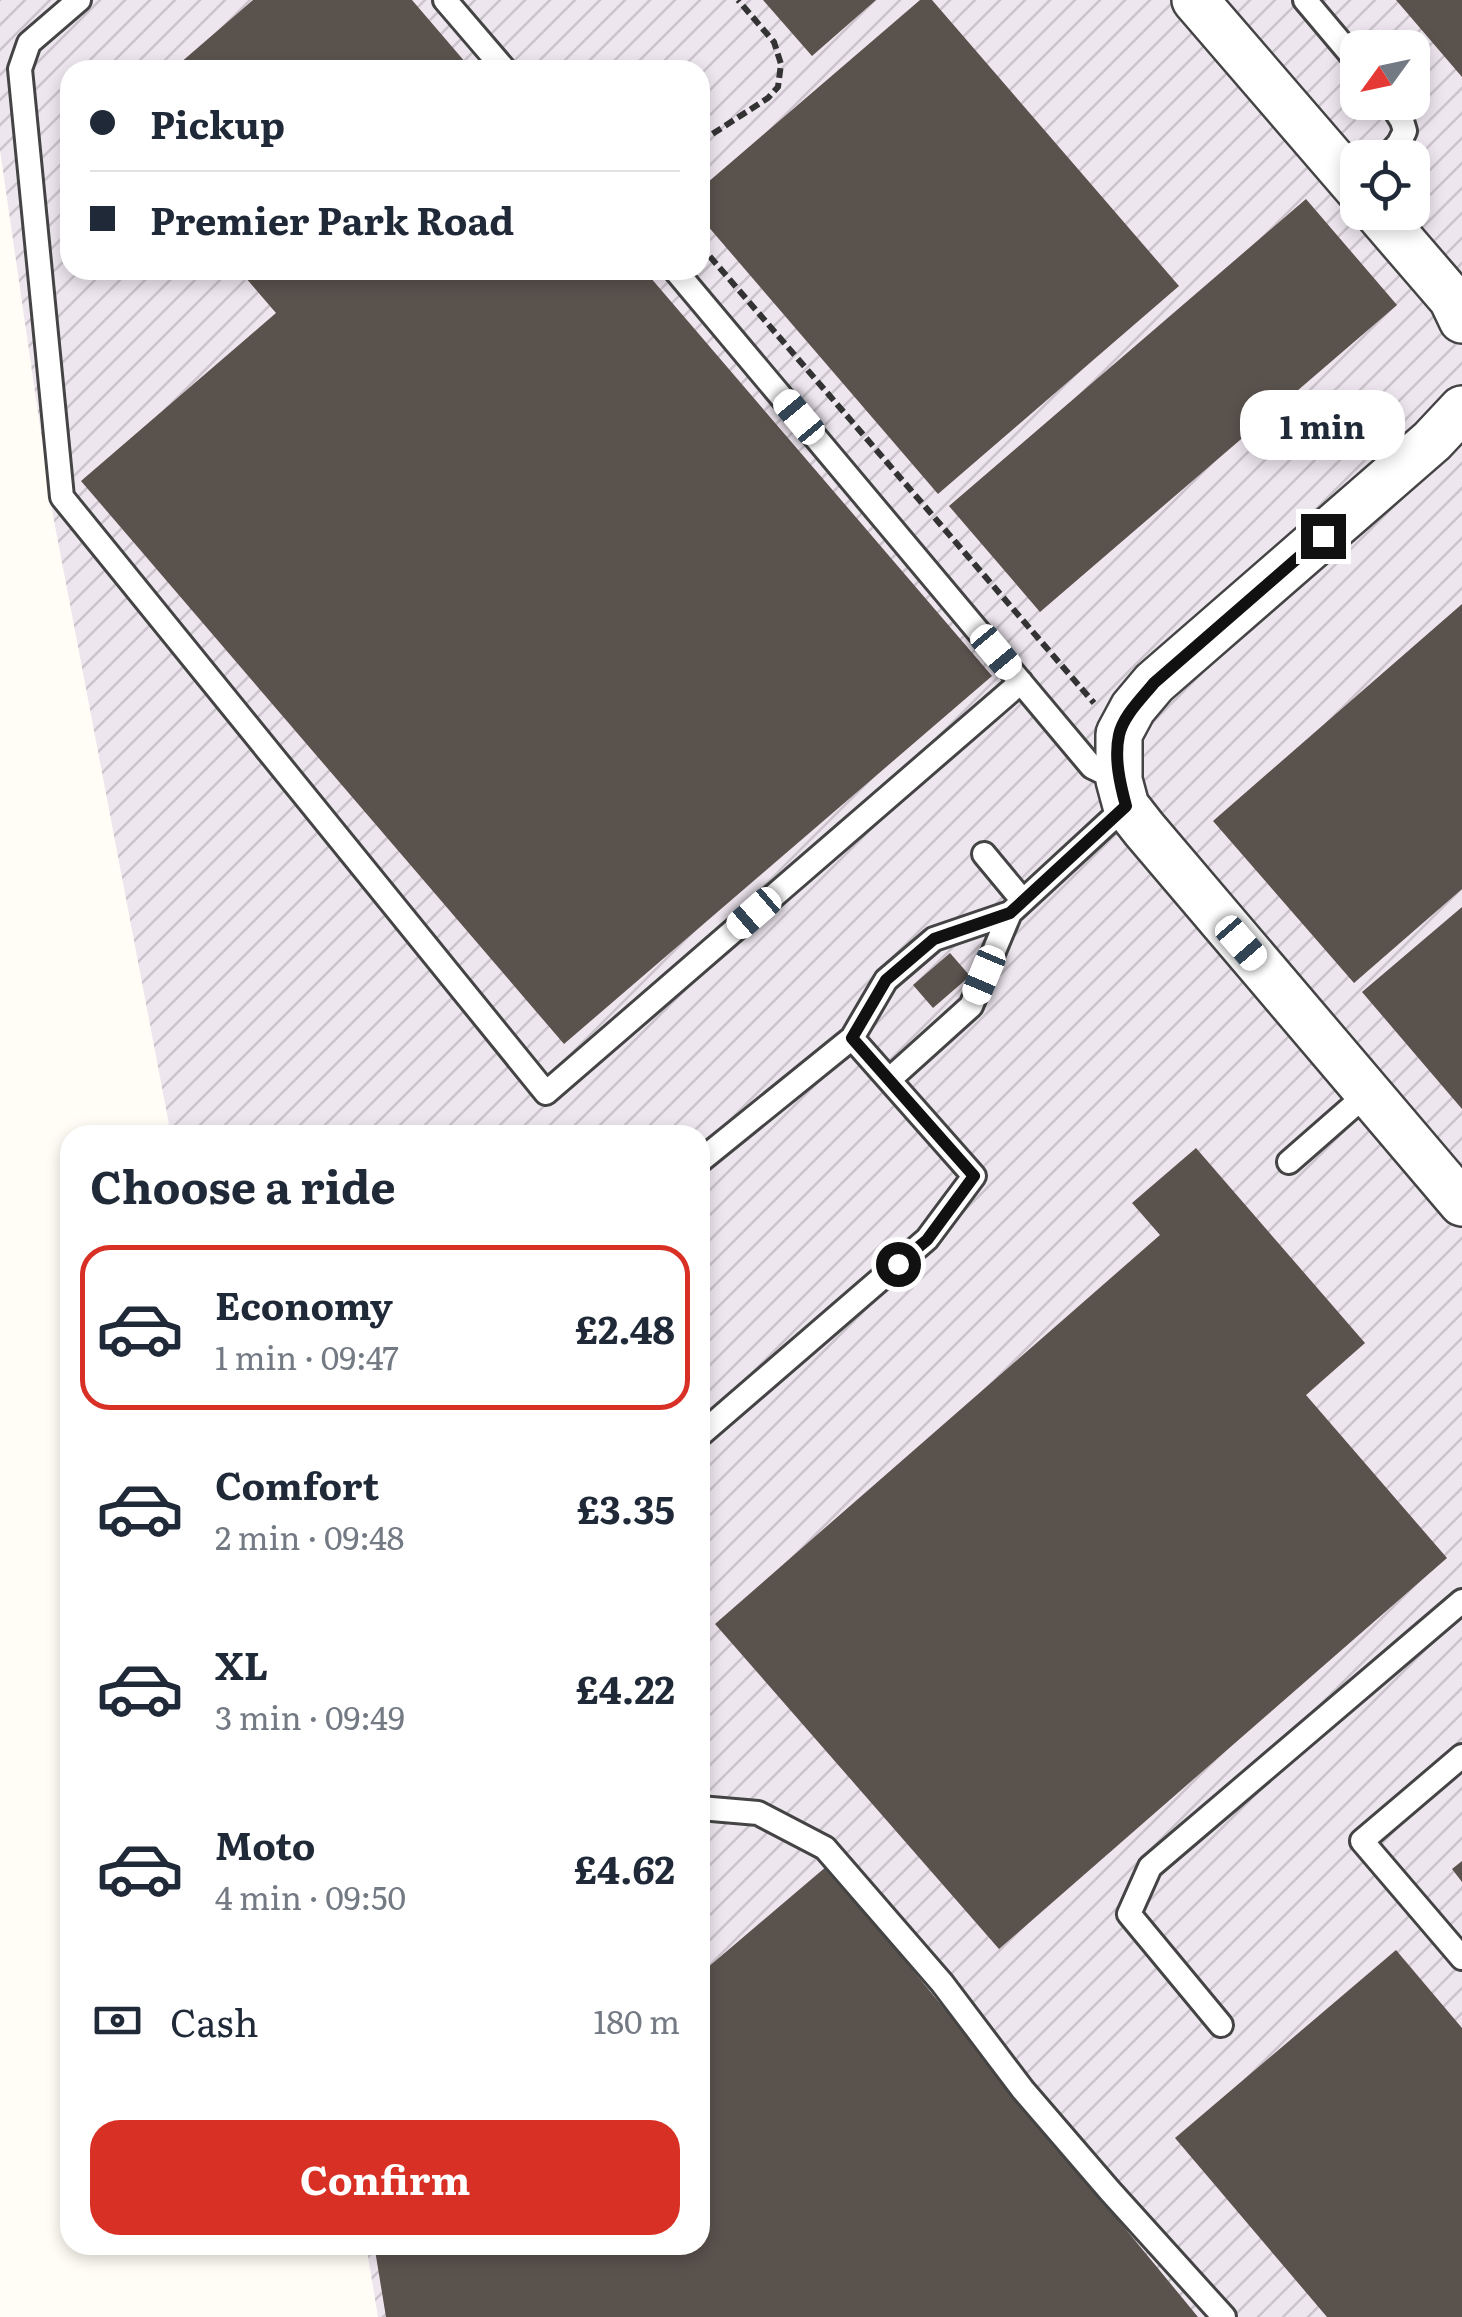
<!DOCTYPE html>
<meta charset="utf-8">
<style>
:root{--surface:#fff;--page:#f2f2f3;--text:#1f2937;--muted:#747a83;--line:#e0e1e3;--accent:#d93025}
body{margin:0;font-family:Literata,serif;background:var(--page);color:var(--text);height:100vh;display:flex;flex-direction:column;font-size:38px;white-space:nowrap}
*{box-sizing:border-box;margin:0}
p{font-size:32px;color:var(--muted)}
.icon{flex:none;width:55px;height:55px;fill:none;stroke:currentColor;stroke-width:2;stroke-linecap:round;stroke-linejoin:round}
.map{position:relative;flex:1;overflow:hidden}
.details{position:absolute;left:60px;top:1125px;width:650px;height:1130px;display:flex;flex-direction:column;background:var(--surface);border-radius:30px;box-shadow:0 5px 15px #0003}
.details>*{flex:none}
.top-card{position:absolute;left:60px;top:60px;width:650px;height:220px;border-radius:30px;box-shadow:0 5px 15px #0003;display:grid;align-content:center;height:220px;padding:0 30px;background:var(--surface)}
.needle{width:65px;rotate:237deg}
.tools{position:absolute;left:1340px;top:30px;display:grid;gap:20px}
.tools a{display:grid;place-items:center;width:90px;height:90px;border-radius:20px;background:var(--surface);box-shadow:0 5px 15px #0003;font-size:50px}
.end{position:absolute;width:45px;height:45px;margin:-22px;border:12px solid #111;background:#fff;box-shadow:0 0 0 5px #fff}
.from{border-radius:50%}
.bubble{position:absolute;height:70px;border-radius:30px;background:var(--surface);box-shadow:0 5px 15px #0003;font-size:32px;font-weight:700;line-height:70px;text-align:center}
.car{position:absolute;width:30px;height:60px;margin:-30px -15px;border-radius:12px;box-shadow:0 0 8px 2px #0007;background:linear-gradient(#fff 24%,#345 0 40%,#fff 0 76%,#345 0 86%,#fff 0)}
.top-card b{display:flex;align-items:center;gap:35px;height:95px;font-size:38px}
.top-card b+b{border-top:2px solid var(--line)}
.top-card i{width:25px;height:25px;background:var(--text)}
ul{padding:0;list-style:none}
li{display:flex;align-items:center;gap:30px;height:165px;margin:0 20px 15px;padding:0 10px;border:5px solid transparent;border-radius:30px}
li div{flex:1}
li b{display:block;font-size:38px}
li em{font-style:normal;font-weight:700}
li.current{border-color:var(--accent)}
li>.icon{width:90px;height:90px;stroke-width:1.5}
h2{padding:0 30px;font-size:45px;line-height:120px}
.pay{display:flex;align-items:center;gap:25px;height:110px;padding:0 30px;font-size:38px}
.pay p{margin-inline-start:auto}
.primary-button{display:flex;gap:20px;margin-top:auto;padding:20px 30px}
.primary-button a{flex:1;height:115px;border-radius:30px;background:var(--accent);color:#fff;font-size:40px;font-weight:700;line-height:115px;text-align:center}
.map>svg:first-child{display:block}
</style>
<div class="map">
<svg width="1462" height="2317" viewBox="0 0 1462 2317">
<defs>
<pattern id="industrial-furrows" width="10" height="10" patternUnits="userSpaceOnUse" patternTransform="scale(2.5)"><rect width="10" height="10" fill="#eee6ef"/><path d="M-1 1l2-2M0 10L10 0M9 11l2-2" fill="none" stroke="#cbc4cc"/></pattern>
</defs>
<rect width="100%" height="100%" fill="#fffdf5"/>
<path fill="url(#industrial-furrows)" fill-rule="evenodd" d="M0 0H1462V2317H378L366 2245H700V1135H171L52 510 0 150ZM1358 48H1412V102H1358ZM70 70H700V270H70ZM1358 158H1412V212H1358Z"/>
<path fill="#5a524d" d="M253 0H412L472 70H172Z
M763 0H876L812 56Z
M920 0H932L1179 286 938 494 700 217V189Z
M1396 0H1462V77Z
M1306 199 1397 305 1040 612 949 506Z
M239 270H644L992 676 564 1044 81 481 276 313Z
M1462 604V889L1354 983 1213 821Z
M1462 907V1109L1362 992Z
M950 953 970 976 933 1008 913 985Z
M1196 1148 1365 1343 1306 1395 1447 1558 999 1949 715 1624 1160 1235 1132 1203Z
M1462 1861V1882L1452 1869Z
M827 1866 1198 2317H386L375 2250 381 2245H700V1974Z
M1396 1950 1462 2028V2317H1327L1175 2138Z"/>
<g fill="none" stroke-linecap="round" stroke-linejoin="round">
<defs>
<path id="lane" d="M79 0 29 43 20 69 62 497 546 1093 1021 682
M445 0 505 70
M1305 0 1358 63
M1386 158 1399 143 1405 131 1402 121 1390 102
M675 270 1092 767 1119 780
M984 854 1023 901
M890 1079 971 1006 1010 913
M700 1161 852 1038 886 980 934 939 1010 913 1126 806
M1289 1162 1369 1092
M700 1435 927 1239 974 1176 852 1038
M1462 1756 1362 1841 1462 1958
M700 1808 758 1813 825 1848 942 1983 1023 2090 1110 2191 1224 2317
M1221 2025 1129 1914 1150 1867 1462 1601"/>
<path id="street" d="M1195 0 1358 189
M1377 212 1452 299 1462 320
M1462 409 1432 441 1154 683 1133 708 1119 734V780L1126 806 1144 829 1462 1203"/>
</defs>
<use href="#lane" stroke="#444" stroke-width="28"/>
<use href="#street" stroke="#444" stroke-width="50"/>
<path stroke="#333" stroke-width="6" stroke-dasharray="10 5" stroke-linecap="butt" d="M700 142 768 98 778 87 781 64 774 42 738 0
M700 245 1094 703"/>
<use href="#lane" stroke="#fff" stroke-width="22"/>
<use href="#street" stroke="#fff" stroke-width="45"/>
</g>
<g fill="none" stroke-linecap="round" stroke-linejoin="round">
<path stroke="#111" stroke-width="12" d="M898 1264 927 1240 974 1176 852 1038 886 980 934 939 1010 913 1126 806C1120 784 1114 758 1119 735 1123 716 1142 698 1154 683L1323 536"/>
</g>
</svg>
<div class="tools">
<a><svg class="needle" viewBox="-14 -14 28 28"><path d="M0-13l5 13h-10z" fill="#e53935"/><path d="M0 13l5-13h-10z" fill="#747a83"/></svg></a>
<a><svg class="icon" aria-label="locate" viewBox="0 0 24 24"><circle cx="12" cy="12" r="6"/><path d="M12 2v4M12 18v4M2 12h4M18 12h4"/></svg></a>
</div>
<i class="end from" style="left:898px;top:1264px"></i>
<i class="end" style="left:1323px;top:536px"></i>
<div class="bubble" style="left:1240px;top:390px;width:165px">1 min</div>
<i class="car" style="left:799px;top:417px;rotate:320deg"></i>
<i class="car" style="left:996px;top:652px;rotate:140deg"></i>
<i class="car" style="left:754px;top:913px;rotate:229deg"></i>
<i class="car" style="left:1241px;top:943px;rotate:139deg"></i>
<i class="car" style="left:984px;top:975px;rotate:203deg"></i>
<div class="top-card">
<b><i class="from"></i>Pickup</b>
<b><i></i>Premier Park Road</b>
</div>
<section class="details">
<h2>Choose a ride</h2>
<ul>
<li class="current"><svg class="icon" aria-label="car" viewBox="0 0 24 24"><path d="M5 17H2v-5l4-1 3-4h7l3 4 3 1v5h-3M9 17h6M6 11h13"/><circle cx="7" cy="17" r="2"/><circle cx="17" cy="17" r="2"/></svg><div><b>Economy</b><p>1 min · 09:47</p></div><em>£2.48</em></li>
<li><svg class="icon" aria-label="car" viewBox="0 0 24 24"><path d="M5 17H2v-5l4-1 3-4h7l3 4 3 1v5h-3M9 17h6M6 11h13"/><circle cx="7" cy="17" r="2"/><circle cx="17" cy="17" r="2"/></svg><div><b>Comfort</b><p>2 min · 09:48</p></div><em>£3.35</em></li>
<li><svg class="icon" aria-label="car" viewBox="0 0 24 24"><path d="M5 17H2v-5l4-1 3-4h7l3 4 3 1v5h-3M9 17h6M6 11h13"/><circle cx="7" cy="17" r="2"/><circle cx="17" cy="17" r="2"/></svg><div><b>XL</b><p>3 min · 09:49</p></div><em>£4.22</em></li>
<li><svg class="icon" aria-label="car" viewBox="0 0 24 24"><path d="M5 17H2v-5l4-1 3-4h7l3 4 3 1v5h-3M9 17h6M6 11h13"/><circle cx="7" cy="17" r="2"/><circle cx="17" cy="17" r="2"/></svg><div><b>Moto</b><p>4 min · 09:50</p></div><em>£4.62</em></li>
</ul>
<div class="pay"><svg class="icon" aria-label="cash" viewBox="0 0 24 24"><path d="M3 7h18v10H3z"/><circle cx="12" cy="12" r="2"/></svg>Cash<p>180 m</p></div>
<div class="primary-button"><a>Confirm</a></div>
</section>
</div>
